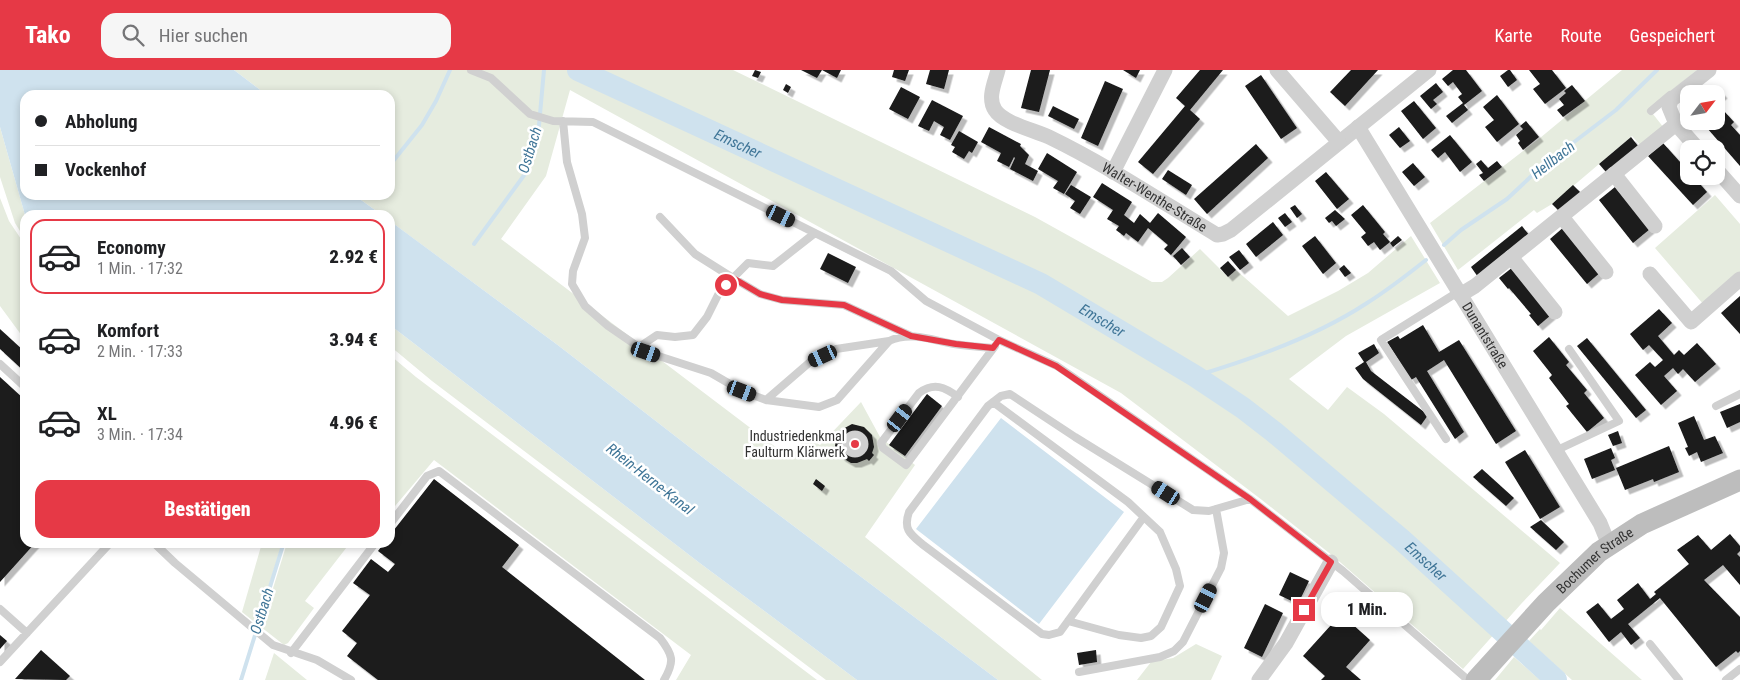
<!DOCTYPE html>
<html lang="de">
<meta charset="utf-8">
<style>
:root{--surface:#fff;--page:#f6f6f6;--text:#202124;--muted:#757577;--line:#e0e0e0;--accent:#e63946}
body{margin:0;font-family:"Roboto Condensed",sans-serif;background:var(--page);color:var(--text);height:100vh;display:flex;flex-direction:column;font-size:19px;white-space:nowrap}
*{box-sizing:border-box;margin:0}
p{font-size:16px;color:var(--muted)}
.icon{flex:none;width:28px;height:28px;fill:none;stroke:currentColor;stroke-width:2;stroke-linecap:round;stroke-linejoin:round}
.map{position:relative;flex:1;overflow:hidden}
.details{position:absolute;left:20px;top:140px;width:375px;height:338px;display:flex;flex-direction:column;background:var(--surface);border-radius:15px;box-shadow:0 2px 8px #0003}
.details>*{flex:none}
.banner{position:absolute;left:20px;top:20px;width:375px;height:110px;border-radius:15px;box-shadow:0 2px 8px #0003;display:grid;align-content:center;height:110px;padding:0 15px;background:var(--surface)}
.needle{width:32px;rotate:59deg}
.controls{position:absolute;left:1680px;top:15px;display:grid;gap:10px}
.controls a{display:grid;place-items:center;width:45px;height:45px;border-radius:10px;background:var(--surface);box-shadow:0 2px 8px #0003;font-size:25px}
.end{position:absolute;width:22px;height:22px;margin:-11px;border:6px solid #e63946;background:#fff;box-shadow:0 0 0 2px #fff}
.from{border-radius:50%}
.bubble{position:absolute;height:35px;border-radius:15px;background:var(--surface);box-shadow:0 2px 8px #0003;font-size:16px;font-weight:800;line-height:35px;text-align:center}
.car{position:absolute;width:15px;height:30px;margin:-15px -8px;border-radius:6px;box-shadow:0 0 4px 1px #0007;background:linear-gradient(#222 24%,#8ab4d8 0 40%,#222 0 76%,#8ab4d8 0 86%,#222 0)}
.banner b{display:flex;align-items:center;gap:18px;height:48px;font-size:19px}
.banner b+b{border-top:1px solid var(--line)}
.banner i{width:12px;height:12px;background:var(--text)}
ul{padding:9px 0 0;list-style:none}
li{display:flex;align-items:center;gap:15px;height:75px;margin:0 10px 8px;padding:0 5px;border:2px solid transparent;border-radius:15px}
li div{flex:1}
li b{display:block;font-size:19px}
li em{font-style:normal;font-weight:800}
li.selected{border-color:var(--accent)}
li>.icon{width:45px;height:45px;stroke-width:1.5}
.action{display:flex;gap:10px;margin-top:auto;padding:10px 15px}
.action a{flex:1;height:58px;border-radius:15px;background:var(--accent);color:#fff;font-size:20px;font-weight:800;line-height:58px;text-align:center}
header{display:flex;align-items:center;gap:30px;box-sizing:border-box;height:70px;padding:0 25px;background:var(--accent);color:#fff}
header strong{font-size:24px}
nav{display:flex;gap:28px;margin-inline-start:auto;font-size:18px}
.search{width:350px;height:45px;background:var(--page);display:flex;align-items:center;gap:12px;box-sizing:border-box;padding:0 18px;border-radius:15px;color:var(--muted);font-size:19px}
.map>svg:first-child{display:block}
</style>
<header>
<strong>Tako</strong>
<div class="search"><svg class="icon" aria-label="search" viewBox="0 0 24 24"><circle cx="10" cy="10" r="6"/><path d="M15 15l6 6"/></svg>Hier suchen</div>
<nav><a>Karte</a><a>Route</a><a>Gespeichert</a></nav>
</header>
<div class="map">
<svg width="1740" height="610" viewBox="0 0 1740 610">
<defs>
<filter id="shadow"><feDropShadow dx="4.5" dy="4.5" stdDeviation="0" flood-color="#0004"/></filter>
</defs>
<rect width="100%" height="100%" fill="#fff"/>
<path fill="#e6ecdf" d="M234 0H733L1035 147 1152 212H1162L1168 208 1200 179 1228 207 1236 200 1288 246 1338 221 1368 203 1411 166 1440 213 1346 266 1289 309 1328 340 1347 317 1384 344 1560 493 1521 534 1463 599 1333 486 1262 430 1121 323 570 20 546 106 501 169 790 388 807 366 820 375 861 332 880 367 915 395 865 467 1042 610H998L710 393 559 276 406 163 390 151V145H382L354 125H390V25H267Z
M1622 0H1697L1649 39 1664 58 1641 76 1632 66 1552 134 1537 143 1534 140 1458 200 1430 153 1540 68Z
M0 57 25 145V169L15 153 0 107Z
M1715 125 1740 154V203L1704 235 1655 178Z
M0 128 9 151 25 175V270L0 236Z
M390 255 701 494 857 610H826L432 311 390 276Z
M391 286 416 307 817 610H676L691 585 434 390 390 442Z
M262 473H282L257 554 242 542Z
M287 473H350L305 531 314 538 288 573 284 575 261 557Z
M1560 538 1642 610H1572L1529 571 1540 559 1541 560Z
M1196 574 1222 586 1211 610H1137L1151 592 1173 588Z
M274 583 307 610H265Z
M1514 587 1540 610H1495Z"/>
<path fill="#cfe2ee" d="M0 0H234L267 25H25V125H354L382 145H25L0 57Z
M390 151 559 276 710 393 998 610H857L701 494 390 255Z
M1001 348 1124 442 1039 554 916 459Z"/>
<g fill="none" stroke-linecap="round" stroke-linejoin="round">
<path stroke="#cfe2ee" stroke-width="4" d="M390 95 422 55 436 31 450 0
M474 174 525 104 533 85 539 55 544 0
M1444 175 1461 160 1507 129 1540 98 1616 40 1657 0
M1195 306C1253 289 1317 266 1367 233 1388 220 1407 205 1426 190
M241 610 284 472"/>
<path stroke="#cfe2ee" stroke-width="22" id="s1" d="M578 0 1041 214 1195 306 1243 338 1274 362 1402 470 1556 610"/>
</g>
<path fill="#1a1a1a" filter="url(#shadow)" d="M755 0 761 2 758 8 752 6Z
M801 0H822L817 8Z
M822 0H841L837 8Z
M894 0H909L905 11 892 7Z
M930 0H949L944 19 926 14Z
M1031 0H1050L1039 42 1021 38Z
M1123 0H1140L1136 8Z
M1200 0H1223L1190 40 1200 49 1153 104 1138 92 1185 36 1176 28Z
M1351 0H1378L1345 36 1330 22Z
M1453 0H1466L1482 21 1464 35 1468 40 1452 53 1446 46 1463 33 1458 27 1462 24 1453 12 1448 16 1442 9Z
M1508 0H1510L1517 10 1508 17 1500 6Z
M1529 0H1552L1566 18 1545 34 1533 19 1540 14Z
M1261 5 1297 58 1281 69 1245 16Z
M1105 11 1123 19 1098 76 1081 68Z
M1436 13 1443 22 1433 30 1437 34 1431 39 1420 26Z
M786 14 791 17 788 23 783 20Z
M1572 15 1585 31 1563 47 1557 40 1564 35 1559 29 1566 23 1564 21Z
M1716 16 1723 24 1716 30V24H1700L1706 19 1708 22Z
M901 17 920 27 908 49 889 39Z
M1497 25 1519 54 1497 72 1485 57 1494 50 1483 37Z
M932 30 963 46 950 70 940 65 944 57 934 51 929 61 918 56Z
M1414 31 1436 58 1423 69 1401 41Z
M1053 36 1079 49 1074 59 1048 46Z
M1716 38 1721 43 1724 41 1734 52 1731 55 1740 65V96L1701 51H1716Z
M1526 51 1539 67 1523 80 1518 73 1520 71 1516 65 1523 59 1520 56Z
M989 57 1021 74 1020 76 1029 85 1025 94 1038 101 1033 111 1010 99 1015 88 1014 87 1009 97 997 91 1001 83 981 72Z
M1399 57 1410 71 1400 78 1389 65Z
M959 61 978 72 972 83 969 81 964 89 952 82 955 77 951 75Z
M1450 65 1472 92 1460 102 1445 82 1438 88 1431 80Z
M1631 67 1638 76 1606 102 1599 94Z
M1663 73 1689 102V106H1693L1707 122 1693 135 1648 86Z
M1256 74 1268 88 1207 144 1194 129Z
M1047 83 1077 102 1064 124 1053 118 1058 111 1038 99Z
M1481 90 1488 98 1497 91 1502 97 1484 111 1479 105 1483 103 1476 94Z
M1413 93 1425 107 1414 116 1402 102Z
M1168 100 1192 115 1186 125 1162 109Z
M1326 102 1349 129 1337 139 1315 111Z
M1102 113 1132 132 1124 145 1134 153 1140 144 1150 153 1158 143 1186 167 1171 185 1164 179 1168 175 1148 158 1138 172 1126 163 1124 166 1116 160 1119 156 1107 149 1113 140 1093 127Z
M1071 115 1091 127 1080 144 1070 138 1075 131 1065 124Z
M1573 115 1581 123 1560 142 1552 134Z
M1615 117 1650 159 1633 173 1599 130Z
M1295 135 1302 144 1297 148 1290 138Z
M1363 135 1385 162 1383 164 1390 172 1380 180 1374 172 1368 176 1361 167 1366 163 1351 145Z
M1335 140 1345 149 1336 156 1332 151 1329 153 1325 148Z
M1285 143 1292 152 1285 157 1278 148Z
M1273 152 1283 165 1256 187 1246 174Z
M1522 156 1529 165 1478 207 1471 197Z
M1565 156 1602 201 1587 214 1550 169Z
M1315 166 1336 193 1323 204 1302 176Z
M1398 166 1402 170 1393 177 1390 173Z
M1182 178 1190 187 1181 195 1173 186Z
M1239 180 1249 193 1240 200 1229 187Z
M828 183 856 197 848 213 820 199Z
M1228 191 1236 200 1228 207 1220 198Z
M1344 195 1351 203 1345 207 1339 199Z
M1513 197 1551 245 1538 256 1529 245 1531 244 1509 218 1508 219 1499 208Z
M1740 226V264L1721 243Z
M1659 239 1672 253 1658 266 1674 285 1679 280 1684 285 1697 273 1716 294 1695 312 1683 299 1678 304 1673 298 1664 306 1677 321 1661 335 1635 305 1650 292 1655 297 1663 290 1649 275 1643 280 1630 264Z
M1423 255 1439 282 1459 270 1516 361 1496 374 1444 290 1427 301 1464 362 1455 369 1416 307 1411 310 1387 272 1398 266 1400 269Z
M0 259 25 282V302L0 279Z
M1549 267 1569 292 1566 295 1587 320 1584 323 1604 348 1587 362 1566 336 1569 334 1549 308 1552 305 1533 281Z
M1587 268 1646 340 1636 348 1577 276Z
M1374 274 1379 283 1366 292 1371 301 1428 345 1421 355 1363 309 1355 298 1364 292 1358 283Z
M0 307 25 330V472H36L0 512Z
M927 324 942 336 905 386 889 375Z
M1740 334V352L1727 358 1720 342Z
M1694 346 1704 370 1715 366 1723 383 1701 392 1697 382 1689 386 1685 378 1688 377 1678 353Z
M852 354 864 357 872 365 874 377 872 383 874 385 869 391 867 389 857 393H851L841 387 837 382 835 376 837 365 841 360Z
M1618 361 1622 373 1613 376 1608 365Z
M1669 376 1679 402 1654 412 1653 409 1625 420 1616 398Z
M1611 378 1615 388 1611 390 1615 400 1592 409 1584 389Z
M1525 380 1560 437 1540 449 1505 392Z
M1482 399 1514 428 1506 436 1473 407Z
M434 409 519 475 502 497 645 610H378L347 586 357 573 342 561 370 525 353 513 371 489 388 502 395 494 378 481 385 472H390V465Z
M816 409 825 416 822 421 813 414Z
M1541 450 1564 472 1556 480 1530 457Z
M1730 464 1740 476V481L1737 484 1740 487V515L1723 495 1704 510 1740 547V581L1738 583 1736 581 1716 597 1660 528 1628 554 1640 568 1631 575 1621 562 1609 572 1586 542 1598 533 1611 549 1624 539 1617 530 1638 513 1650 529 1656 524 1654 522 1689 494 1677 480 1698 465 1711 480Z
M1290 502 1309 511 1298 534 1279 525Z
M1265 534 1283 543 1262 587 1244 578Z
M1341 544 1370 570 1346 597 1361 610H1321L1325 606 1303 586Z
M0 565 7 571 0 579Z
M41 580 70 606 66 610 15 609Z
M1096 580 1097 592 1079 595 1077 583Z"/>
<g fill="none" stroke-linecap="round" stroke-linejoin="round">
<path stroke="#d0d0d0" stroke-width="8" d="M471 0 491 8 530 44 553 51 593 52 891 201 926 231 999 270 1057 296 1250 429 1343 501 1468 610
M1651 41 1670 25
M563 51 567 92 582 144 585 168 573 201 572 214 585 236 608 256 646 282 711 303 742 321 766 330 819 337 837 330 889 271C910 261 932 270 954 274 967 276 980 277 993 278
M660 147 695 184 733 208 748 193 773 196 815 163
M639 277 657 265 675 267 693 265 707 247 719 223 733 208 760 224 782 230 844 235 911 266
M0 294 25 317
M958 327C945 317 934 312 919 323L881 373 883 378 906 395 995 276
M766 330 810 292 836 279 889 271
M993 332 1128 432 1160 462 1176 499 1180 516 1161 557 1151 566 1141 568 1119 565 1068 551
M1716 336 1740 324
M1446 369 1381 270 1458 222
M1555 381 1619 351 1569 279
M1143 448 1060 562 1049 565 1042 564 922 474C910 464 903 459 909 442L988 336 1001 326 1010 324 1075 367 1193 440 1209 441 1250 429
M390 454 427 406 439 401 660 568C673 585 675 591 664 610
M153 472 175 493 273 575 317 590 351 610
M0 539 27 563
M1650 574 1679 610
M291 583 376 472
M0 592 111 472
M1079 602 1160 587 1174 581 1183 572 1221 498 1224 483 1216 439
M1726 610 1740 599"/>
<g stroke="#d0d0d0" stroke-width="15">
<path id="s2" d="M998 0C995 12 987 28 995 40 1003 53 1034 60 1049 67 1107 95 1162 132 1217 165L1223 164 1231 160 1429 0"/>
<path d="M1277 0 1339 72"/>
<path id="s3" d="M1358 57 1600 453 1609 475"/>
<path d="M1698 79 1676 54 1669 37 1671 30 1709 0"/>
<path d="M1716 99 1740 126"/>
<path d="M1113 102 1165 0"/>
<path d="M1614 104 1655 156"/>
<path d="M1562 147 1606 202"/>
<path d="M1511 187 1555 242"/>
<path d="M1650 204 1691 252 1740 209"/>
<path d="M1460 225 1475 216 1511 187 1676 54"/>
<circle cx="855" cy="374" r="6"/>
<path d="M1259 610 1286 573 1331 492"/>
</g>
<path stroke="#bdbdbd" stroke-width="21" id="s4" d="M1476 610 1546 533 1599 482 1642 454 1740 410"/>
</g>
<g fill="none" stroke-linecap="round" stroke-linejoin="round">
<path stroke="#e63946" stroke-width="6" d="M726 215 733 208 760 224 782 230 844 235 911 266 956 274 993 278 999 270 1056 296 1250 429 1331 492 1304 540"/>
</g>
<circle fill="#e63946" stroke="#fff" stroke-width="2" cx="855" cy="374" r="5"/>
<g text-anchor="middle" stroke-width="5" stroke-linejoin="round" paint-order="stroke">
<g font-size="14" fill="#333" stroke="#fff">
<text dy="5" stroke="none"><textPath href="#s2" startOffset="224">Walter-Wenthe-Straße</textPath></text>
<text dy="5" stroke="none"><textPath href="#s3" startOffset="244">Dunantstraße</textPath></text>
<text dy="5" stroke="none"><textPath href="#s4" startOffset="169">Bochumer Straße</textPath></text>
</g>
<g font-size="14" fill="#333" stroke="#fff" text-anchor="end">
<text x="845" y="371">Industriedenkmal<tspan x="845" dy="16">Faulturm Klärwerk</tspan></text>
</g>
<g font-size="15" font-style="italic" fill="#3f7597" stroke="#fff">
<text dy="5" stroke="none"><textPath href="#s1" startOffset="176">Emscher</textPath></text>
<text transform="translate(530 80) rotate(-73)" y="5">Ostbach</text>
<text transform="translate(1553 90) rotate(-38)" y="5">Hellbach</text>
<text dy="5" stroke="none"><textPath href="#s1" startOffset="581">Emscher</textPath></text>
<text transform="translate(650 409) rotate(38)" y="5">Rhein-Herne-Kanal</text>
<text dy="5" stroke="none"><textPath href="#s1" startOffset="986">Emscher</textPath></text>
<text transform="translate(262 541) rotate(-73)" y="5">Ostbach</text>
</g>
</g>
</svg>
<div class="controls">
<a><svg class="needle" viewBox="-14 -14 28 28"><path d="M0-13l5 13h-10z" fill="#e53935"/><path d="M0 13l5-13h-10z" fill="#757577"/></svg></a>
<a><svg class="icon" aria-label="locate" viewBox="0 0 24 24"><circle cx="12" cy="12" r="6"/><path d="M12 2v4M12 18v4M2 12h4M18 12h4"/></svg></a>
</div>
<i class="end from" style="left:726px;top:215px"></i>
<i class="end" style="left:1304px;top:540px"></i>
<div class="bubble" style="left:1321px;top:522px;width:92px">1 Min.</div>
<i class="car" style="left:781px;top:146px;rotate:116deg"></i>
<i class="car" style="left:646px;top:282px;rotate:109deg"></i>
<i class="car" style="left:823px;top:286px;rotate:245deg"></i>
<i class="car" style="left:742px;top:321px;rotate:111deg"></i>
<i class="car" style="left:900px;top:348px;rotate:37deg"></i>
<i class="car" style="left:1166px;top:423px;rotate:302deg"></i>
<i class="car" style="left:1206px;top:528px;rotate:27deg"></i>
<div class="banner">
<b><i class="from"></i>Abholung</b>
<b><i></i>Vockenhof</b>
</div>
<section class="details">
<ul>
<li class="selected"><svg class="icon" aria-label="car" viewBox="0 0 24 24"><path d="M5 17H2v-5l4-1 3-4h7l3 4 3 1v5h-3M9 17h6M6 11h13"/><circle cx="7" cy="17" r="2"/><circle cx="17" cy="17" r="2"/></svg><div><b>Economy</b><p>1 Min. · 17:32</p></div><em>2.92 €</em></li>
<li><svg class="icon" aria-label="car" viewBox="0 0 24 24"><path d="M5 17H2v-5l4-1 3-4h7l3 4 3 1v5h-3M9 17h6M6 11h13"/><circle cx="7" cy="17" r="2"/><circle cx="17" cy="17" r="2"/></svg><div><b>Komfort</b><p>2 Min. · 17:33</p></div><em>3.94 €</em></li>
<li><svg class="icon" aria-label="car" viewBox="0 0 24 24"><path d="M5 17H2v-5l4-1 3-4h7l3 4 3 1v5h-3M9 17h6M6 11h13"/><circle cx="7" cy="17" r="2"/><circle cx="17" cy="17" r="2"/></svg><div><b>XL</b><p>3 Min. · 17:34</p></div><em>4.96 €</em></li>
</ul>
<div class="action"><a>Bestätigen</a></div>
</section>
</div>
